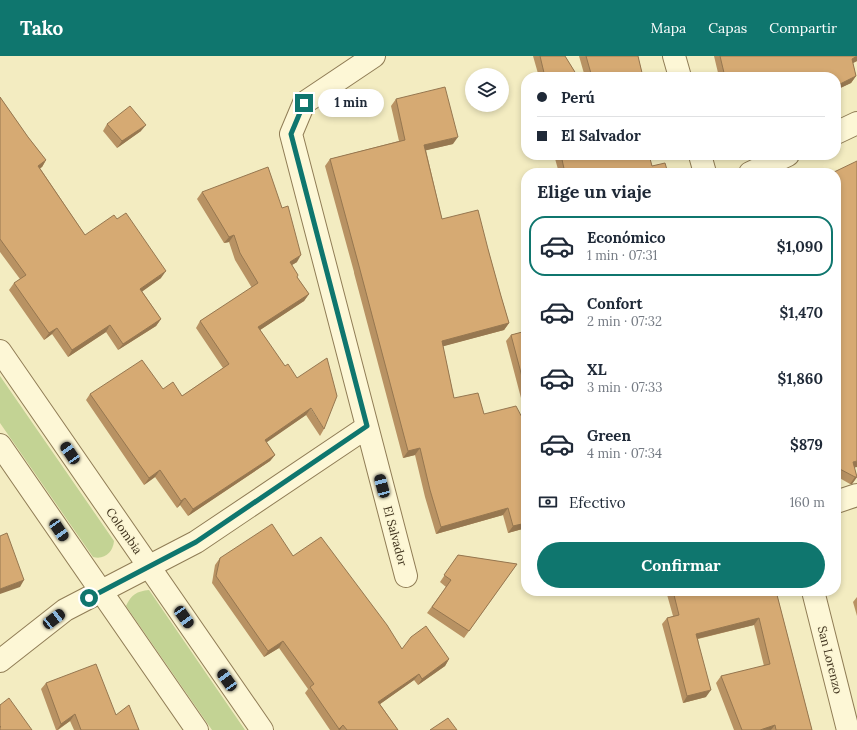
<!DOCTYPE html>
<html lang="es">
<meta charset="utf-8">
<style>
:root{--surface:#fff;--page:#f6f6f7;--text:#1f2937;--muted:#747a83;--line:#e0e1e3;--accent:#0f766e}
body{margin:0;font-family:Lora,serif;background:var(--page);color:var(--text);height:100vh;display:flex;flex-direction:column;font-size:15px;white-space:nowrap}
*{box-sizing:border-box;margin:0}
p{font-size:13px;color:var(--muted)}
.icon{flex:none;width:22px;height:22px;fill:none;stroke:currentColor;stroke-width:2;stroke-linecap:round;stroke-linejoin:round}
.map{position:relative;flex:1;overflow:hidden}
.side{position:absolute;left:521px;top:112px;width:320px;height:428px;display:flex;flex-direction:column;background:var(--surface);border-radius:16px;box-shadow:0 2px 6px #0003}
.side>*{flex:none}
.guide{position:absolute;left:521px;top:16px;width:320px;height:88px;border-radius:16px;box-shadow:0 2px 6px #0003;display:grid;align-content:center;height:88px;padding:0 16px;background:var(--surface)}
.buttons{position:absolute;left:465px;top:12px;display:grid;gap:8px}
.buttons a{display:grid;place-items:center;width:44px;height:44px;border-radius:50%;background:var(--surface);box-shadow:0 2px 6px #0003;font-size:20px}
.end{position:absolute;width:18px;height:18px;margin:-9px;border:5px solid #0f766e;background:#fff;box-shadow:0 0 0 2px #fff}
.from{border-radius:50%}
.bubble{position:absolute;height:28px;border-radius:14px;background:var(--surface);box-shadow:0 2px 6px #0003;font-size:13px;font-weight:800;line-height:28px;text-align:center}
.car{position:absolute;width:12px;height:24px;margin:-12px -6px;border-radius:5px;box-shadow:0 0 3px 1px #0007;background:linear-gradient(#222 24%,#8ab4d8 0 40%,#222 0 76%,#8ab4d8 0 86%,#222 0)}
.guide b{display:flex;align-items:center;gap:14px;height:38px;font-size:15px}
.guide b+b{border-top:1px solid var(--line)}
.guide i{width:10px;height:10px;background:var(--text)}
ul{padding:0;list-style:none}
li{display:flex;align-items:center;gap:12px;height:60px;margin:0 8px 6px;padding:0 8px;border:2px solid transparent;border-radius:16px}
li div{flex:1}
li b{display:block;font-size:15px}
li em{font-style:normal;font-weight:800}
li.on{border-color:var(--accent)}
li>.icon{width:36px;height:36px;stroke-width:1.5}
h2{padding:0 16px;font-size:18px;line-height:48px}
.pay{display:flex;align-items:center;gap:10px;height:44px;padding:0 16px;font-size:15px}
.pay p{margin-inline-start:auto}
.action{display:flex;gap:8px;margin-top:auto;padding:8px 16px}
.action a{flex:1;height:46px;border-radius:24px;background:var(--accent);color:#fff;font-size:16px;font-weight:800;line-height:46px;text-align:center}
header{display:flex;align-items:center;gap:24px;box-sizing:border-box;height:56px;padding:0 20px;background:var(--accent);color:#fff}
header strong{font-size:19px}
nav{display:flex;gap:22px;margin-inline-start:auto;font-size:14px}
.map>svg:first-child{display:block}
</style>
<header>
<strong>Tako</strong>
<nav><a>Mapa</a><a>Capas</a><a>Compartir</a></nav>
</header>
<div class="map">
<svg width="857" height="674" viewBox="0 0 857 674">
<rect width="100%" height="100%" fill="#f3ecc1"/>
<path fill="#c3d394" d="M0 320 114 485C113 496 105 504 93 501L0 367Z
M149 534 245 674H212L126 550C131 539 137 535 149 534Z"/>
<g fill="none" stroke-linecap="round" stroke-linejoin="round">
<defs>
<path id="minor" d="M374 0 304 47 291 78 406 520
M836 77 857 67
M750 117 788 99
M0 295 262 674
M0 389 197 674
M836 446 857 439
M0 605 65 554 196 486 367 371"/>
<path id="tertiary" d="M674 0 680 21
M700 99 705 117
M813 535 848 674"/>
</defs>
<use href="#minor" stroke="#907d56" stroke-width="24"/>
<use href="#tertiary" stroke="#907d56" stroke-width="24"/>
<use href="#minor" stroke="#fdf7d6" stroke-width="22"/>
<use href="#tertiary" stroke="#fdf7d6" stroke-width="22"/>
</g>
<path fill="#b89263" d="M533 0H565L578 21H539Z
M579 0H638L643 21H585Z
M714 0H857V5L853 7 856 20 851 27 836 34V21H719Z
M0 41 28 81 46 104 42 111 40 112 85 179 161 222 142 235 161 263 156 270 118 294 106 276 68 301 52 278 44 284 9 234 14 227 20 223 0 196Z
M396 43 453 88 426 94 442 163 488 193 501 240 509 267 504 274 443 290 454 342 484 358 526 369V472L508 477 503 459 436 478 425 441 415 399 403 402 354 217V216L325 110 330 103 399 85 391 50Z
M107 68 141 75 117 92 103 75Z
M554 99H649L652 110 668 117H559Z
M836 117 854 411 857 421 852 428H850L836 420Z
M202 136 297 206 292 209 297 221 309 238 304 245 260 274 324 373 320 380 306 359 266 386 275 399 270 405 188 460 180 449 177 452 155 421 144 429 86 344 90 338 163 333 182 340 223 312 196 272 200 265 252 232 235 204 229 186 224 187 197 143Z
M526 275V361L506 285 511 279Z
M458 499 517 508 464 582 427 557 446 531 440 526Z
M293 500 402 593 449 603 445 610 418 629 414 624 380 648 398 674H330L305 637 308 633 279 592 264 601 212 527 215 509 220 502Z
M666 535H776L812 674H734L716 627 721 620 764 610 754 569 698 583 706 641 683 647 662 568 667 562 673 560Z
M857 541V560L853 546Z
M46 627 116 659 139 674H74L70 665 58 674H56L41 633Z"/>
<path fill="#967750" d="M857 0V5L847 10 852 3Z
M856 20 851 27 836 34V30Z
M146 69 141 75 117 92 122 85Z
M458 81 453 88 419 96 424 89Z
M46 104 42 111 33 117 38 110Z
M234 179 229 186 224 187 229 181Z
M301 199 297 206 285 213 290 206Z
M166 215 161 222 136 240 140 233Z
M309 238 304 245 254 278 258 271Z
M161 263 156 270 118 294 123 288Z
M509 267 504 274 437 292 442 285Z
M110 269 106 276 68 301 72 294Z
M57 272 52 278 44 284 49 277Z
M311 352 306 359 260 391 265 384Z
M420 392 415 399 403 402 408 395Z
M275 399 270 405 188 460 193 453Z
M857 405V411L848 413 853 406Z
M160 414 155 421 144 429 149 422Z
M855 421H857L852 428H850Z
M185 442 180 449 177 452 181 445Z
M508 452 503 459 436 478 441 471Z
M526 467V472L508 477 513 470Z
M24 524 20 531 0 538V533Z
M759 562 754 569 692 584 696 578Z
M283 585 279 592 264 601 268 595Z
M449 603 445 610 418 629 422 623Z
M419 618 414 624 373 653 378 646Z
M711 634 706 641 683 647 687 640Z
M75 658 70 665 57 674 61 668Z
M343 669 340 674H338Z
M775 669 771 674H760Z"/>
<path fill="#d6aa73" stroke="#967750" d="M540 0H565L578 21H545Z
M586 0H638L643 21H592Z
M720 0H857L852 3 856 20 836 30V21H725Z
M445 31 458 81 424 89 442 163 478 154 488 193 501 240 509 267 442 285 454 342 478 337 484 358 516 350 526 369V467L513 470 508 452 441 471 430 434 420 392 408 395 359 210 330 103 405 84 396 43Z
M0 41 28 81 46 104 38 110 85 179 114 159 117 163 126 157 166 215 140 233 161 263 123 288 110 269 72 294 57 272 49 277 14 227 26 219 0 183Z
M130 50 146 69 122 85 107 68Z
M561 99H649L652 110 665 107 668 117H565Z
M857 105V405L853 406 857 421H855L836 411V117H832Z
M268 111 282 152 288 150 301 199 290 206 298 219 297 221 309 238 258 271 285 310 288 308 297 322 327 302 337 340 324 373 311 352 265 384 275 399 193 453 185 442 181 445 160 414 149 422 90 338 142 304 163 333 173 326 182 340 229 308 200 265 258 227 240 197 234 179 229 181 202 136Z
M526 275V336L511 279Z
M272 468 293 500 321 481 387 569 402 593 411 581 426 570 449 603 422 623 419 618 378 646 398 674H347L343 669 339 673 310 631 314 628 283 585 268 595 216 520 220 502Z
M7 477 24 524 0 533V480Z
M458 499 517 508 469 575 432 551 451 524 444 519Z
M673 535H776L812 674H776L775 669 760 674H742L721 620 770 608 759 562 696 578 711 634 687 640 667 562 679 559Z
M96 608 116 659 129 649 139 674H81L75 658 61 668 46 627Z
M9 642 32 674H0V671H1L0 670V649Z
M448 662 457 674H430Z"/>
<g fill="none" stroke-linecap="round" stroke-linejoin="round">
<path stroke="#0f766e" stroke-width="5" d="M89 542 196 486 367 370 291 78 304 47"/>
</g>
<g text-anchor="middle" stroke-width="3" stroke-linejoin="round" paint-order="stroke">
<g font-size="12" fill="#3e311c" stroke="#faf4d2">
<text transform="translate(124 475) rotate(55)" y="4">Colombia</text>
<text transform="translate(395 480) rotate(75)" y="4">El Salvador</text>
<text transform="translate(830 604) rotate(76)" y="4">San Lorenzo</text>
</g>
</g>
</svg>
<div class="buttons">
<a><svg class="icon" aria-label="layers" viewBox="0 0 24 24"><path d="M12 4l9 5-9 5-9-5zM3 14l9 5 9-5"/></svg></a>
</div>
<i class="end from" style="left:89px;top:542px"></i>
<i class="end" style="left:304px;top:47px"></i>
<div class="bubble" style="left:318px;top:33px;width:66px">1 min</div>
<i class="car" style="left:70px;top:397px;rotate:326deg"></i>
<i class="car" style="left:382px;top:430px;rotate:345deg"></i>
<i class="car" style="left:59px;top:474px;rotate:146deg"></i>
<i class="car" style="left:184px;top:561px;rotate:145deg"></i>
<i class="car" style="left:54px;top:563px;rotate:52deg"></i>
<i class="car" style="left:227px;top:624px;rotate:325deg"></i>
<div class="guide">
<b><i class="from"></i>Perú</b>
<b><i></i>El Salvador</b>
</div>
<section class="side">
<h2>Elige un viaje</h2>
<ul>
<li class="on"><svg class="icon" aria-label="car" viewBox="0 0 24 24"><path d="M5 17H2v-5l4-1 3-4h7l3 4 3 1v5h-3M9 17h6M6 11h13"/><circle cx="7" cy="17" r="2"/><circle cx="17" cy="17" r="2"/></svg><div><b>Económico</b><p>1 min · 07:31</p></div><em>$1,090</em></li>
<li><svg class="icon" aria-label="car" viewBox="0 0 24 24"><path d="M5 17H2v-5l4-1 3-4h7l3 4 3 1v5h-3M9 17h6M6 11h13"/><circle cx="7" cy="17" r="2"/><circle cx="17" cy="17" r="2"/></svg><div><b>Confort</b><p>2 min · 07:32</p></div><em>$1,470</em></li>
<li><svg class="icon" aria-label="car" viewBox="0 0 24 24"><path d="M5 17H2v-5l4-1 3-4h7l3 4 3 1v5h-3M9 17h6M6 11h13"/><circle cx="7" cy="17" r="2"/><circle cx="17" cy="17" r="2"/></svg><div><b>XL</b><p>3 min · 07:33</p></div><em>$1,860</em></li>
<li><svg class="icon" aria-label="car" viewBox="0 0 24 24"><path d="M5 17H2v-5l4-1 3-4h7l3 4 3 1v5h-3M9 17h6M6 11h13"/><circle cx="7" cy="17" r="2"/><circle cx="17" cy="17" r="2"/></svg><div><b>Green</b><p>4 min · 07:34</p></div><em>$879</em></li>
</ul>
<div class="pay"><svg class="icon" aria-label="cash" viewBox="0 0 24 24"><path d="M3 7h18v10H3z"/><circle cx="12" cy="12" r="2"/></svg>Efectivo<p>160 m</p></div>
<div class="action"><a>Confirmar</a></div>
</section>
</div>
